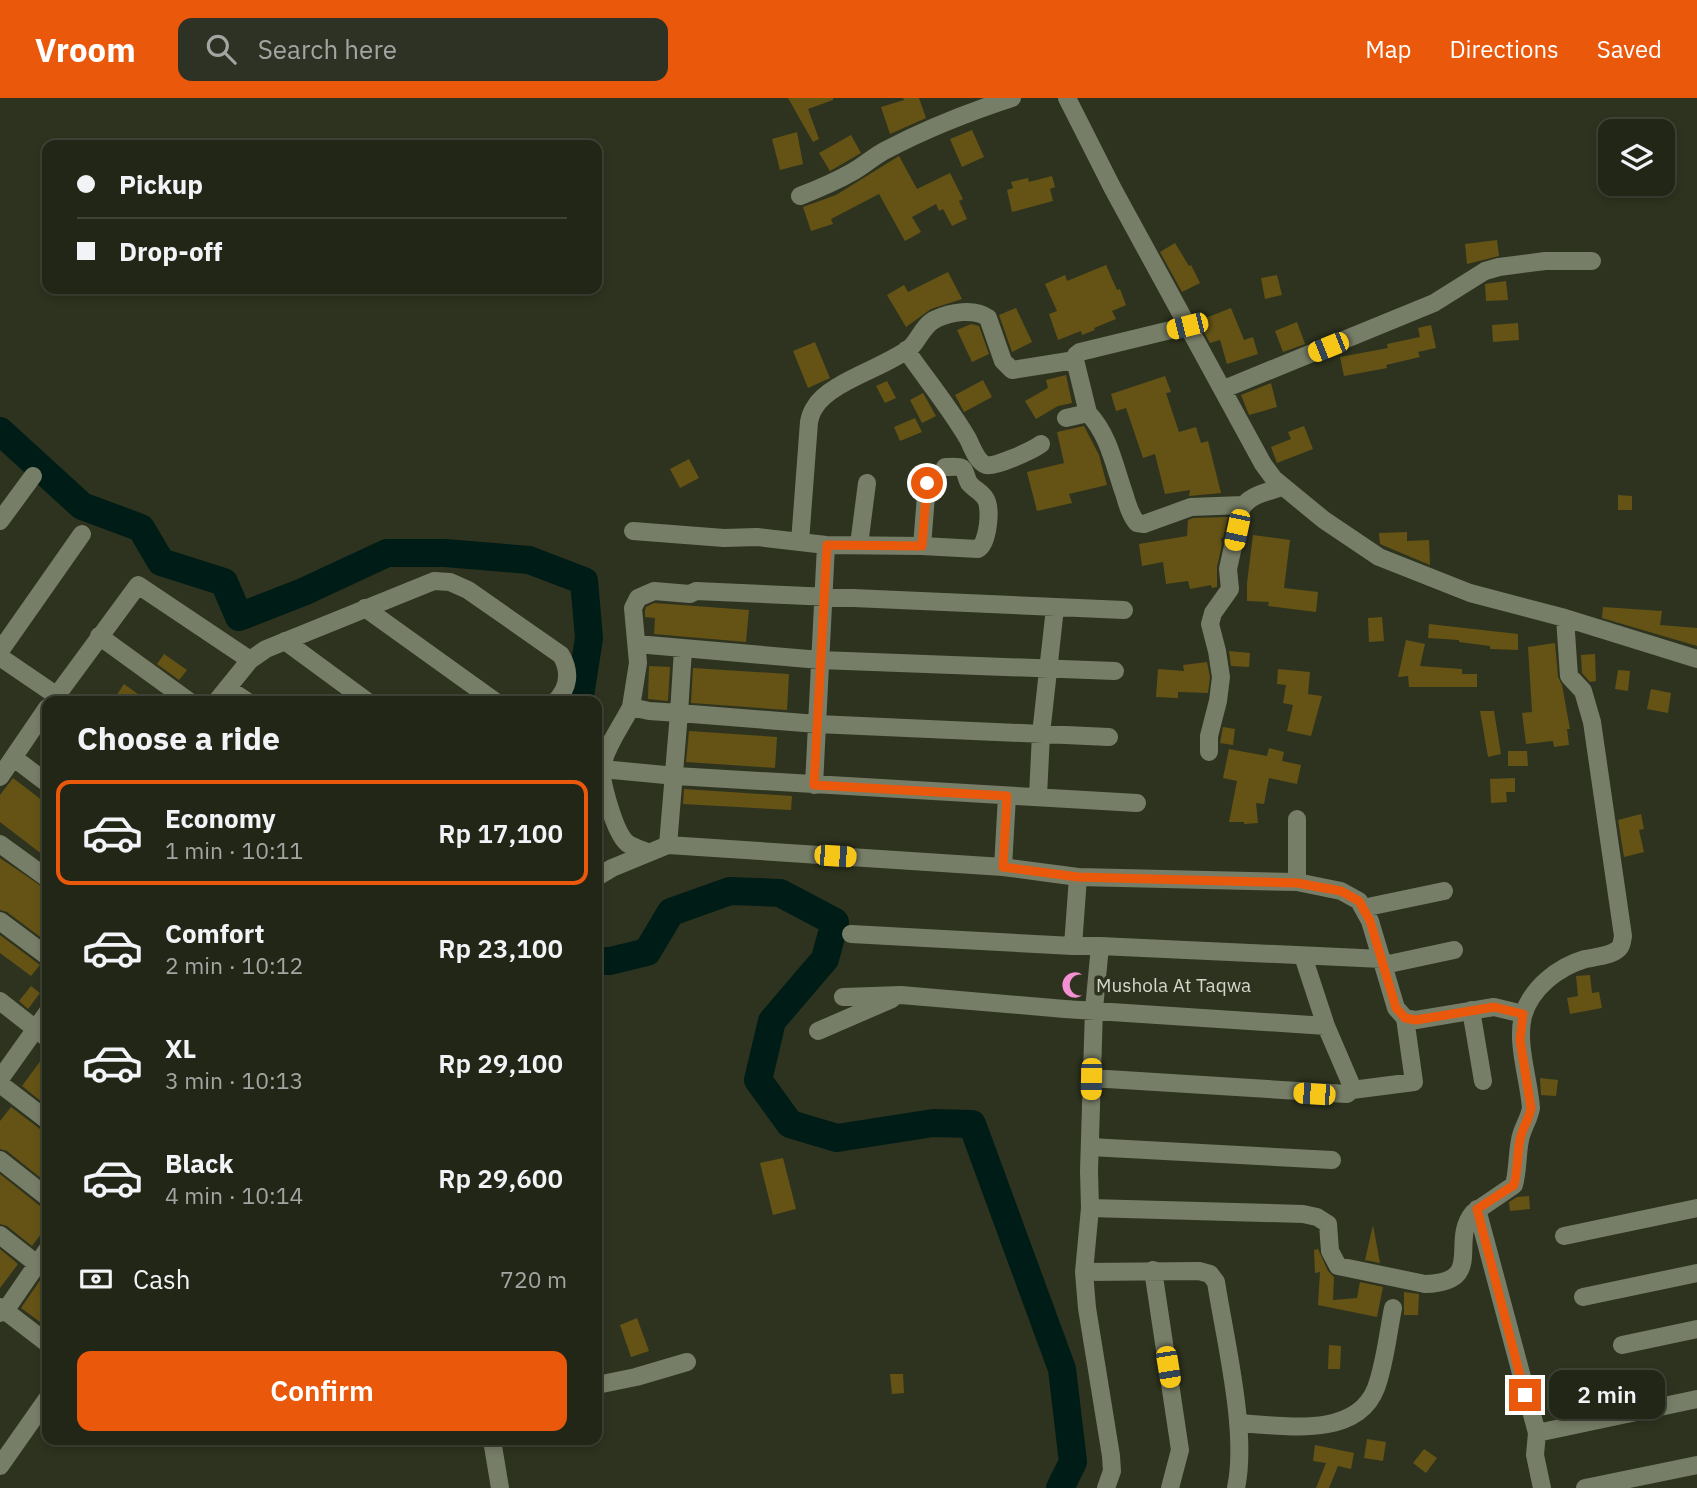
<!DOCTYPE html>
<meta charset="utf-8">
<style>
:root{--surface:#222617;--page:#2e3224;--text:#f1f3f6;--muted:#a2a5a1;--line:#3f4336;--accent:#ea580c}
body{margin:0;font-family:"IBM Plex Sans",sans-serif;background:var(--page);color:var(--text);height:100vh;display:flex;flex-direction:column;font-size:26px;white-space:nowrap}
*{box-sizing:border-box;margin:0}
p{font-size:23px;color:var(--muted)}
.icon{flex:none;width:38px;height:38px;fill:none;stroke:currentColor;stroke-width:2;stroke-linecap:round;stroke-linejoin:round}
.map{position:relative;flex:1;overflow:hidden}
.panel{position:absolute;left:42px;top:598px;width:560px;height:749px;display:flex;flex-direction:column;background:var(--surface);border-radius:14px;box-shadow:0 4px 10px #0003,0 0 0 2px var(--line)}
.panel>*{flex:none}
.guide{position:absolute;left:42px;top:42px;width:560px;height:154px;border-radius:14px;box-shadow:0 4px 10px #0003,0 0 0 2px var(--line);display:grid;align-content:center;height:154px;padding:0 35px;background:var(--surface)}
.tools{position:absolute;left:1598px;top:21px;display:grid;gap:14px}
.tools a{display:grid;place-items:center;width:77px;height:77px;border-radius:14px;background:var(--surface);box-shadow:0 4px 10px #0003,0 0 0 2px var(--line);font-size:35px}
.end{position:absolute;width:32px;height:32px;margin:-16px;border:9px solid #ea580c;background:#fff;box-shadow:0 0 0 4px #fff}
.from{border-radius:50%}
.bubble{position:absolute;height:49px;border-radius:14px;background:var(--surface);box-shadow:0 4px 10px #0003,0 0 0 2px var(--line);font-size:23px;font-weight:600;line-height:49px;text-align:center}
.car{position:absolute;width:21px;height:42px;margin:-21px -10px;border-radius:9px;box-shadow:0 0 5px 2px #0007;background:linear-gradient(#f5c518 24%,#345 0 40%,#f5c518 0 76%,#345 0 86%,#f5c518 0)}
.guide b{display:flex;align-items:center;gap:24px;height:66px;font-size:26px}
.guide b+b{border-top:2px solid var(--line)}
.guide i{width:18px;height:18px;background:var(--text)}
ul{padding:0;list-style:none}
li{display:flex;align-items:center;gap:21px;height:105px;margin:0 14px 10px;padding:0 21px;border:4px solid transparent;border-radius:14px}
li div{flex:1}
li b{display:block;font-size:26px}
li em{font-style:normal;font-weight:600}
li.on{border-color:var(--accent)}
li>.icon{width:63px;height:63px;stroke-width:1.5}
h2{padding:0 35px;font-size:32px;line-height:84px}
.pay{display:flex;align-items:center;gap:18px;height:77px;padding:0 35px;font-size:26px}
.pay p{margin-inline-start:auto}
.action{display:flex;gap:14px;margin-top:auto;padding:14px 35px}
.action a{flex:1;height:80px;border-radius:14px;background:var(--accent);color:#fff;font-size:28px;font-weight:600;line-height:80px;text-align:center}
header{display:flex;align-items:center;gap:42px;box-sizing:border-box;height:98px;padding:0 35px;background:var(--accent);color:#fff}
header strong{font-size:33px}
nav{display:flex;gap:38px;margin-inline-start:auto;font-size:24px}
.search{width:490px;height:63px;background:var(--page);display:flex;align-items:center;gap:18px;box-sizing:border-box;padding:0 24px;border-radius:14px;color:var(--muted);font-size:26px}
.map>svg:first-child{display:block}
</style>
<header>
<strong>Vroom</strong>
<div class="search"><svg class="icon" aria-label="search" viewBox="0 0 24 24"><circle cx="10" cy="10" r="6"/><path d="M15 15l6 6"/></svg>Search here</div>
<nav><a>Map</a><a>Directions</a><a>Saved</a></nav>
</header>
<div class="map">
<svg width="1697" height="1390" viewBox="0 0 1697 1390">
<rect width="100%" height="100%" fill="#2e331f"/>
<g fill="none" stroke-linecap="round" stroke-linejoin="round">
<path stroke="#001c16" stroke-width="28" d="M0 333 82 408 141 430 161 464 224 484 239 519 303 494 387 455H445L529 462 584 483 589 540 579 604
M597 863H610L647 854 671 814 730 793 780 795 835 824 825 861 772 923 758 982 790 1026 837 1040 933 1025 972 1026 1062 1271 1073 1364 1060 1390"/>
</g>
<path fill="#645315" d="M788 0H833V2L808 11 819 41 813 44Z
M903 0H919L926 20 890 36 881 9 904 2Z
M972 32 984 59 962 69 950 41Z
M797 34 803 66 780 72 772 41Z
M851 37 861 55 830 73 819 55Z
M899 58 917 91 950 75 963 101 959 103 967 121 952 128 943 111 939 113 936 106 912 119 921 134 905 143 879 96 831 121 833 126 811 133 803 109 836 97Z
M1052 78 1055 89 1050 91 1053 103 1012 114 1007 92 1013 90 1011 84 1028 80 1029 84Z
M1497 142 1499 158 1467 166 1465 146Z
M1175 145 1189 168 1191 167 1200 185 1182 194 1160 154Z
M1106 167 1117 192 1120 191 1126 207 1112 213 1116 221 1094 230 1095 232 1082 237 1081 233 1058 242 1049 216 1057 213 1045 186 1065 177 1067 183Z
M948 174 962 201 931 211 906 229 887 197 904 187 908 194Z
M1277 177 1282 197 1265 201 1261 180Z
M1506 183 1508 202 1486 203 1485 186Z
M1016 210 1032 244 1012 254 999 217Z
M1231 210 1244 242 1253 239 1258 256 1227 266 1220 242 1210 245 1198 223Z
M1297 224 1305 246 1283 254 1275 233Z
M1518 225 1519 242 1493 244 1492 227Z
M971 226 979 228 989 256 972 264 957 232Z
M1431 227 1436 250 1418 254 1420 259 1386 267 1387 270 1344 278 1340 259 1388 250 1387 246 1420 239 1418 230Z
M815 244 830 280 808 290 793 253Z
M1066 277 1072 305 1058 308 1036 321 1025 303 1048 290 1046 282Z
M1165 278 1171 294 1166 295 1179 334 1196 329 1201 345 1208 343 1221 395 1189 398 1190 392 1165 396 1155 356 1143 360 1126 310 1116 313 1111 296Z
M983 282 992 299 964 314 955 297Z
M887 283 896 300 885 305 876 288Z
M1271 285 1277 309 1249 317 1241 297Z
M923 295 936 318 922 325 910 302Z
M915 320 922 334 900 343 894 329Z
M1084 328 1099 357 1107 387 1069 396 1072 405 1037 413 1027 374 1064 365 1057 334Z
M1304 328 1313 351 1277 365 1271 349 1291 341 1288 334Z
M689 361 699 380 680 390 670 371Z
M1618 397 1632 398V412H1618Z
M1228 419 1223 440H1221L1222 446 1217 469V489L1212 490 1211 487 1190 491 1188 483 1166 486 1163 464 1142 468 1139 446 1187 438 1188 422 1193 420Z
M1407 434V443L1429 442 1430 467 1380 446 1379 435Z
M1253 437 1290 442 1284 490 1318 494 1316 514 1268 508 1269 504 1247 503V485Z
M654 505 749 512 746 544 654 536 655 520 645 519V512L646 509Z
M1603 509 1662 513 1660 527 1697 530V548L1602 520Z
M1382 519 1384 543 1369 544 1368 520Z
M1429 526 1518 536V552L1490 551V548L1459 544V542L1428 540Z
M1406 542 1425 546 1420 568 1462 571V576H1477V589H1409L1408 578 1398 579Z
M1555 545 1558 579 1562 587 1570 631H1567L1569 647 1554 649 1553 643 1526 646 1522 615 1532 614 1528 549Z
M1229 553 1250 555 1249 569 1231 568Z
M164 556 187 572 179 582 157 566Z
M1595 556 1596 583 1590 584 1582 575 1581 557Z
M1207 564 1210 579 1208 595 1178 594V600L1156 599 1158 571 1184 573 1183 567Z
M649 568 670 569 668 603 648 601Z
M693 570 789 576 787 612 691 605Z
M1278 571 1310 574 1308 596 1322 598 1311 638 1287 633 1293 607 1283 605 1286 587 1277 586Z
M1618 572 1630 573 1628 593 1615 591Z
M124 586 149 604H112Z
M1651 591 1671 595 1668 615 1647 611Z
M1480 613H1494L1501 656 1488 659Z
M1223 629 1235 631 1233 647 1220 645Z
M689 633 777 639 775 670 686 664Z
M1269 650 1284 654 1282 663 1301 667 1297 686 1269 680 1264 706 1256 705 1258 725 1244 726V724H1229L1237 683 1223 680 1229 651 1267 658Z
M1508 653H1527L1528 668H1508Z
M13 680 47 706V760L0 724V697Z
M1515 680V694H1506L1507 704 1491 705 1490 681Z
M684 691 792 698 791 712 683 706Z
M1641 716 1644 731 1639 732 1644 754 1624 759 1618 722Z
M0 760 47 792V844L7 814 0 812Z
M0 837 40 867 31 878 0 855Z
M1590 877 1592 895 1599 894 1602 910 1570 916 1567 900 1578 898 1576 878Z
M31 888 40 895 28 911 19 903Z
M47 954V1008L22 988Z
M1540 980 1558 982 1556 998 1541 997Z
M11 1009 40 1031 47 1033V1085L7 1053 0 1051V1023Z
M783 1060 796 1111 773 1117 760 1065Z
M0 1076 40 1108 47 1110V1128L32 1148 7 1128 0 1126Z
M1529 1098 1530 1111 1510 1113 1509 1104 1517 1099Z
M1373 1127 1380 1165 1365 1162Z
M0 1151 18 1166 0 1190Z
M1318 1151 1328 1173 1334 1179 1333 1202 1357 1200 1360 1184 1383 1189 1377 1219 1318 1207 1320 1174 1315 1175 1314 1152Z
M47 1172V1229L21 1210Z
M1404 1194 1419 1196 1418 1217H1404Z
M637 1220 649 1253 631 1259 620 1227Z
M1329 1247 1341 1248 1340 1271H1328Z
M890 1276H903L904 1295 892 1296Z
M1367 1341 1386 1344 1383 1363 1364 1360Z
M1315 1347 1354 1355 1351 1371 1338 1368 1329 1390H1316L1326 1365 1313 1363Z
M1424 1351 1437 1360 1426 1375 1413 1365Z"/>
<g fill="none" stroke-linecap="round" stroke-linejoin="round">
<path stroke="#777e67" stroke-width="18" d="M1067 0 1113 91 1263 366 1274 381 1324 422 1379 459 1470 495 1565 520 1697 561
M800 98C818 91 837 83 854 73 865 67 874 58 886 52 926 31 969 14 1012 0
M906 252C926 281 950 310 968 341 972 349 977 364 986 367 994 370 1033 352 1041 346
M1224 291 1434 205 1485 173 1499 169 1545 163H1592
M1088 315C1109 337 1114 367 1124 395 1127 405 1130 417 1137 425L1144 426 1191 409 1243 407
M1066 320 1088 315 1075 262 1076 257 1080 254 1187 228
M0 423 33 378
M633 433 724 440 757 439 826 447 922 448 978 451C988 446 992 409 985 400 981 394 974 391 969 385 966 380 966 373 962 370 958 368 950 369 945 369
M800 444 809 324C810 319 812 313 815 309 829 284 887 269 911 249 920 240 923 227 936 221 950 214 975 210 988 220L1003 263 1012 272 1075 262
M859 447 867 385
M922 448 927 385
M365 510 496 604
M99 538 190 604
M285 543 368 604
M637 546 820 562 1115 573
M683 551 679 615 649 613 631 609 638 565 633 510 638 500 654 493 690 496 696 493 1124 512
M0 553 82 436
M0 559 66 604
M227 590 248 604
M52 604 138 487 250 562
M216 604 250 562 266 551 434 483 450 484 468 492 561 557C571 574 569 590 555 604
M631 609C622 627 606 648 602 668 600 683 615 735 627 745 632 749 640 751 647 754
M1209 654V638L1218 603 1221 579 1217 553 1210 526 1213 515 1230 491 1228 471 1241 412C1247 397 1268 394 1282 389
M14 660 47 685
M602 671 676 678 1137 705
M0 679 47 610
M814 687 826 447
M1038 698 1041 636 1055 510
M0 746 47 780
M668 747 679 615 817 626 1109 639
M1003 769 1078 779 1073 848H1100L1094 911 1089 1073 1090 1110 1084 1174 1087 1210 1111 1358 1112 1373 1106 1390
M597 779 612 770 668 747 1003 769 1007 698
M1078 779 1297 784 1341 793 1359 803 1370 823 1396 910 1405 920 1416 922 1494 909 1523 916
M1297 784V721
M1363 810 1444 793
M0 823 47 858
M851 836 1073 848
M1100 848 1382 861
M1384 867 1454 852
M843 899 901 897 1065 911 1326 928
M0 903 47 940
M1471 912 1483 983
M818 933 892 901
M1091 980 1347 996 1352 992 1350 984 1326 928 1303 858
M0 981 47 915
M0 986 47 1022
M1352 992 1414 984 1405 920
M1090 1049 1332 1062
M0 1062 47 1099
M1090 1110 1303 1116 1317 1119 1328 1126 1330 1153 1338 1168 1425 1186C1486 1184 1449 1144 1473 1115L1514 1087C1518 1072 1517 1057 1520 1042 1522 1030 1529 1022 1531 1010 1529 981 1516 946 1523 918 1531 890 1558 869 1585 861 1595 859 1609 858 1617 852 1622 849 1622 843 1623 838L1592 624 1583 593 1569 578 1565 520
M1477 1111 1537 1335
M0 1137 37 1166
M1564 1138 1697 1110
M1153 1172 1180 1352 1170 1390
M1084 1174 1199 1173 1210 1176 1216 1184C1225 1242 1248 1334 1236 1390
M1583 1199 1697 1175
M0 1209 47 1245
M0 1215 5 1213 47 1152
M1622 1247 1697 1231
M597 1287 636 1279 687 1264
M1238 1325C1281 1327 1356 1342 1376 1290 1385 1266 1388 1235 1393 1210
M492 1342 500 1390
M0 1368 47 1301
M1542 1390 1535 1357 1537 1335 1697 1301
M1585 1390 1697 1367"/>
</g>
<g fill="none" stroke-linecap="round" stroke-linejoin="round">
<path stroke="#ea580c" stroke-width="9" d="M927 385 922 448 827 447 814 687 1007 698 1003 769 1078 779 1297 785 1341 793 1359 803 1370 823 1396 910 1405 920 1416 922 1494 909 1523 916 1520 942 1531 1010C1529 1022 1522 1030 1520 1042 1517 1057 1518 1072 1514 1087L1477 1111 1525 1297"/>
</g>
<defs>
<symbol id="mosque-bare" viewBox="-9 -9 18 18"><path d="M3.5-4.9A6 6 0 1 0 3.5 4.9A5 5 0 1 1 3.5-4.9Z" fill="#f491d3" stroke="#2e331f" stroke-width="2.5" paint-order="stroke"/></symbol>
</defs>
<g fill-rule="evenodd">
<use href="#mosque-bare" x="1056" y="868" width="38" height="38"/>
</g>
<g text-anchor="middle" stroke-width="7" stroke-linejoin="round" paint-order="stroke">
<g font-size="19" fill="#d4d8cc" stroke="#2e331f" text-anchor="start">
<text x="1096" y="894">Mushola At Taqwa</text>
</g>
</g>
</svg>
<div class="tools">
<a><svg class="icon" aria-label="layers" viewBox="0 0 24 24"><path d="M12 4l9 5-9 5-9-5zM3 14l9 5 9-5"/></svg></a>
</div>
<i class="end from" style="left:927px;top:385px"></i>
<i class="end" style="left:1525px;top:1297px"></i>
<div class="bubble" style="left:1549px;top:1272px;width:116px">2 min</div>
<i class="car" style="left:1187px;top:228px;rotate:256deg"></i>
<i class="car" style="left:1328px;top:249px;rotate:248deg"></i>
<i class="car" style="left:1237px;top:432px;rotate:192deg"></i>
<i class="car" style="left:835px;top:758px;rotate:94deg"></i>
<i class="car" style="left:1091px;top:981px;rotate:181deg"></i>
<i class="car" style="left:1314px;top:996px;rotate:274deg"></i>
<i class="car" style="left:1168px;top:1269px;rotate:171deg"></i>
<div class="guide">
<b><i class="from"></i>Pickup</b>
<b><i></i>Drop-off</b>
</div>
<section class="panel">
<h2>Choose a ride</h2>
<ul>
<li class="on"><svg class="icon" aria-label="car" viewBox="0 0 24 24"><path d="M5 17H2v-5l4-1 3-4h7l3 4 3 1v5h-3M9 17h6M6 11h13"/><circle cx="7" cy="17" r="2"/><circle cx="17" cy="17" r="2"/></svg><div><b>Economy</b><p>1 min · 10:11</p></div><em>Rp 17,100</em></li>
<li><svg class="icon" aria-label="car" viewBox="0 0 24 24"><path d="M5 17H2v-5l4-1 3-4h7l3 4 3 1v5h-3M9 17h6M6 11h13"/><circle cx="7" cy="17" r="2"/><circle cx="17" cy="17" r="2"/></svg><div><b>Comfort</b><p>2 min · 10:12</p></div><em>Rp 23,100</em></li>
<li><svg class="icon" aria-label="car" viewBox="0 0 24 24"><path d="M5 17H2v-5l4-1 3-4h7l3 4 3 1v5h-3M9 17h6M6 11h13"/><circle cx="7" cy="17" r="2"/><circle cx="17" cy="17" r="2"/></svg><div><b>XL</b><p>3 min · 10:13</p></div><em>Rp 29,100</em></li>
<li><svg class="icon" aria-label="car" viewBox="0 0 24 24"><path d="M5 17H2v-5l4-1 3-4h7l3 4 3 1v5h-3M9 17h6M6 11h13"/><circle cx="7" cy="17" r="2"/><circle cx="17" cy="17" r="2"/></svg><div><b>Black</b><p>4 min · 10:14</p></div><em>Rp 29,600</em></li>
</ul>
<div class="pay"><svg class="icon" aria-label="cash" viewBox="0 0 24 24"><path d="M3 7h18v10H3z"/><circle cx="12" cy="12" r="2"/></svg>Cash<p>720 m</p></div>
<div class="action"><a>Confirm</a></div>
</section>
</div>
